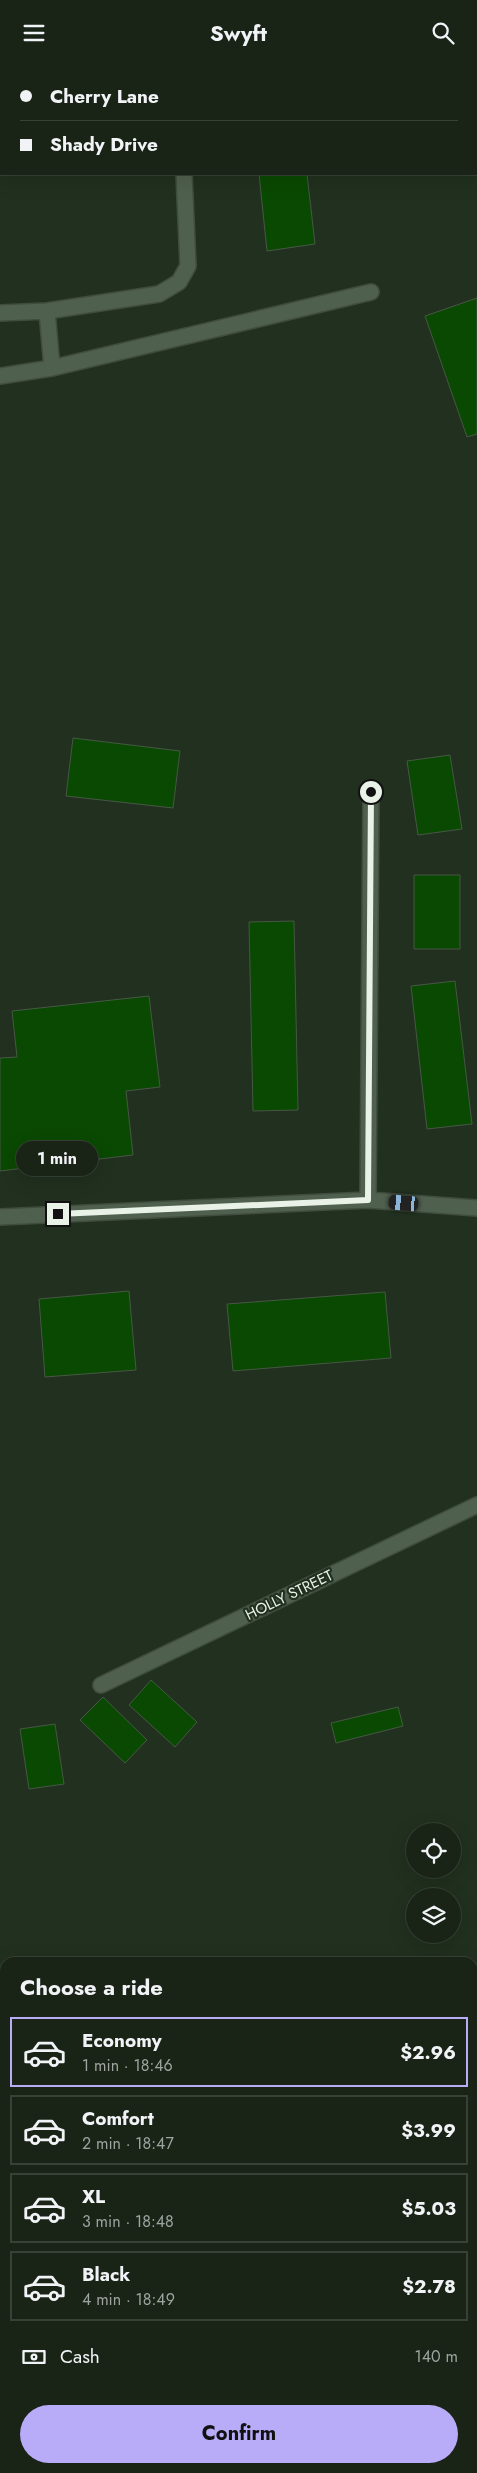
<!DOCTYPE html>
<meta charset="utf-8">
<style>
:root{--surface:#192417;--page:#222c20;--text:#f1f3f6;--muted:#9fa4a1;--line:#374136;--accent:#b8abf7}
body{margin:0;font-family:Jost,sans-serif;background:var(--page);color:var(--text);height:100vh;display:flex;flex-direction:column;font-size:19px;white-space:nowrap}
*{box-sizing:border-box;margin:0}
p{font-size:16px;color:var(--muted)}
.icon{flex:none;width:28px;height:28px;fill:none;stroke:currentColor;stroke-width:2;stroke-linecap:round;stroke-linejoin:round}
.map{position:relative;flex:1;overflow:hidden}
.sheet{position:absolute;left:0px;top:1892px;width:478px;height:516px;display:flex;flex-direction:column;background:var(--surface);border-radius:15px 15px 0 0;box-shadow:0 5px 20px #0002,0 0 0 1px var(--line)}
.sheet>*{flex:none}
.guide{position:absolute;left:0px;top:0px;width:478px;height:110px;box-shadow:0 5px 20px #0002,0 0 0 1px var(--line);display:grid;align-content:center;height:110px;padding:0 20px;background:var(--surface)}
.fabs{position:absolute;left:406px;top:1758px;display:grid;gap:10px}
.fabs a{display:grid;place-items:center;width:55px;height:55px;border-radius:50%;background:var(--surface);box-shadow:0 5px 20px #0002,0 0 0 1px var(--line);font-size:25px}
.end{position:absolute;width:22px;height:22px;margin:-11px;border:6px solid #e9f2e7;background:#111;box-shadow:0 0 0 2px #111}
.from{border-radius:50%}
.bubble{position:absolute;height:35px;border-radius:18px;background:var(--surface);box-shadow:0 5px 20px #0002,0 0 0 1px var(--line);font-size:16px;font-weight:700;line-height:35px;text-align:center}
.car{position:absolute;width:15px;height:30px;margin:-15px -8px;border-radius:6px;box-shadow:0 0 4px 1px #0007;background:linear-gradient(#222 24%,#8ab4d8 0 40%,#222 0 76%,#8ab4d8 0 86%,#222 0)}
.guide b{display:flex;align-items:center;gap:18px;height:48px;font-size:19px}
.guide b+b{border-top:1px solid var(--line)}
.guide i{width:12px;height:12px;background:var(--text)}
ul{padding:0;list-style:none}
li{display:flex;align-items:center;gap:15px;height:70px;margin:0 10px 8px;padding:0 10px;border:2px solid var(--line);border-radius:0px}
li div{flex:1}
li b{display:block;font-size:19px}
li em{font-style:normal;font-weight:700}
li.on{border-color:var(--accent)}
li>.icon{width:45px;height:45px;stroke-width:1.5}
h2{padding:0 20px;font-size:22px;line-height:60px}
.pay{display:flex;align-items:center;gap:12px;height:55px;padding:0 20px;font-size:19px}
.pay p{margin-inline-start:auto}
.cta{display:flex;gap:10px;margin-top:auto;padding:10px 20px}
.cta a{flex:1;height:58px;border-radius:30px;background:var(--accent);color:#111;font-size:20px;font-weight:700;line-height:58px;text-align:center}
header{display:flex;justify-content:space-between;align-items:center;height:65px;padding:0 20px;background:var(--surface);font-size:22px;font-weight:700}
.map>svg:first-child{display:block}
</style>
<header><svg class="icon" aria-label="menu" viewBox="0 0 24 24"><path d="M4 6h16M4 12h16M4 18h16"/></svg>Swyft<svg class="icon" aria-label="search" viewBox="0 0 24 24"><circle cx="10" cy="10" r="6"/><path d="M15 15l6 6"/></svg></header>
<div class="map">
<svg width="477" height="2408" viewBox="0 0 477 2408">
<rect width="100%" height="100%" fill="#21301f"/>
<path fill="#0a4902" stroke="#475745" d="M0 0H127L1 1V52Z
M267 0H295V1H267Z
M259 109H307L315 179 267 186Z
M477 233V369L467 372 425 251Z
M73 673 180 686 173 743 66 731Z
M450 690 462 764 418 770 407 696Z
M414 810H460V884H414Z
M294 856 298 1045 253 1046 249 857Z
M455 916 472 1059 427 1064 411 921Z
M149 931 160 1022 126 1026 133 1090 0 1106V993L17 992 12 946Z
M129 1226 136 1305 45 1312 39 1234Z
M385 1227 391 1293 233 1306 227 1239Z
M151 1615 197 1657 175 1682 129 1640Z
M103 1632 147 1675 125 1698 80 1655Z
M398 1642 403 1661 336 1678 331 1658Z
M55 1659 64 1719 29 1724 20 1664Z
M0 2128H5L4 2305 0 2203Z"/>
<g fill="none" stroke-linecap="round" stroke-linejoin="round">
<defs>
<path id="service" d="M47 246 159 229 179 217 188 201 184 109
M0 248 47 246 52 303
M0 311 52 303 371 227
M0 2049H5
M472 2121 477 2124
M0 2373 5 2372
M463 2404 464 2408"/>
<path id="minor" d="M368 1135 371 727
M0 1152 368 1135 477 1143
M101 1620 477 1440"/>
</defs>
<use href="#service" stroke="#404c3e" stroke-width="18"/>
<use href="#minor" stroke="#404c3e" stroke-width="18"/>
<use href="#service" stroke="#50604e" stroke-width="15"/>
<use href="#minor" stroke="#50604e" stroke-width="15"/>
</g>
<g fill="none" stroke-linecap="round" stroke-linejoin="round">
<path stroke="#e9f2e7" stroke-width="6" d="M58 1149 368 1135 371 727"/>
</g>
<g text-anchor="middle" stroke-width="4.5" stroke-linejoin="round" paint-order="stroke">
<g font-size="15" fill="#e9f2e7" stroke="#21301f">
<text transform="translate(289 1530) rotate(-26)" y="5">HOLLY STREET</text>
</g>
</g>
</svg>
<div class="fabs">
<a><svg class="icon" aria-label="locate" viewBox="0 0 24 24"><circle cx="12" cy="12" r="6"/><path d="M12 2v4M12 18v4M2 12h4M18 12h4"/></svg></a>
<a><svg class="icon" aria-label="layers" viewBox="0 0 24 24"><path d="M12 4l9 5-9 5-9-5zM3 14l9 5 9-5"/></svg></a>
</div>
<i class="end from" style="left:371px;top:727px"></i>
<i class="end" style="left:58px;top:1149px"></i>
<div class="bubble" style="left:16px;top:1076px;width:82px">1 min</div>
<i class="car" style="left:404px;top:1138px;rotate:275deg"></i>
<div class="guide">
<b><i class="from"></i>Cherry Lane</b>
<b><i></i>Shady Drive</b>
</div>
<section class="sheet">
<h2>Choose a ride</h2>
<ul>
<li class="on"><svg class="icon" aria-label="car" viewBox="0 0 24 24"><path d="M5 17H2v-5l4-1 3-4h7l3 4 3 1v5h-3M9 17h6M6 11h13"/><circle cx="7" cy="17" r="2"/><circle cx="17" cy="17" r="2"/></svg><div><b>Economy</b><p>1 min · 18:46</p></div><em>$2.96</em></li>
<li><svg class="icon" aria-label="car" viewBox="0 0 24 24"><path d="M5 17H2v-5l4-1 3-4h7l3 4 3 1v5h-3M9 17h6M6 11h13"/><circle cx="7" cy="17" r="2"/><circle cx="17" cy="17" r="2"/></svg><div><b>Comfort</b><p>2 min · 18:47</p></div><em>$3.99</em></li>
<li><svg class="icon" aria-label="car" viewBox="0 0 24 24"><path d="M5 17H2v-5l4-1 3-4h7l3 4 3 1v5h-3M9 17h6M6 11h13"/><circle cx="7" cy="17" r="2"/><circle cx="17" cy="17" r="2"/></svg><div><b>XL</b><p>3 min · 18:48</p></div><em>$5.03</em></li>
<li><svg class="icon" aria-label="car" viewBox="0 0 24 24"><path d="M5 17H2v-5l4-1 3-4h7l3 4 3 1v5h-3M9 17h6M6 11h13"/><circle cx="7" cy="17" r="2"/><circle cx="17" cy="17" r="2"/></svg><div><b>Black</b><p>4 min · 18:49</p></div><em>$2.78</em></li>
</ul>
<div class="pay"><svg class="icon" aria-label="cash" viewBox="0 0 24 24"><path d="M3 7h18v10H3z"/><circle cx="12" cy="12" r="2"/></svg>Cash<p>140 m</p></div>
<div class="cta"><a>Confirm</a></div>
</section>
</div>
